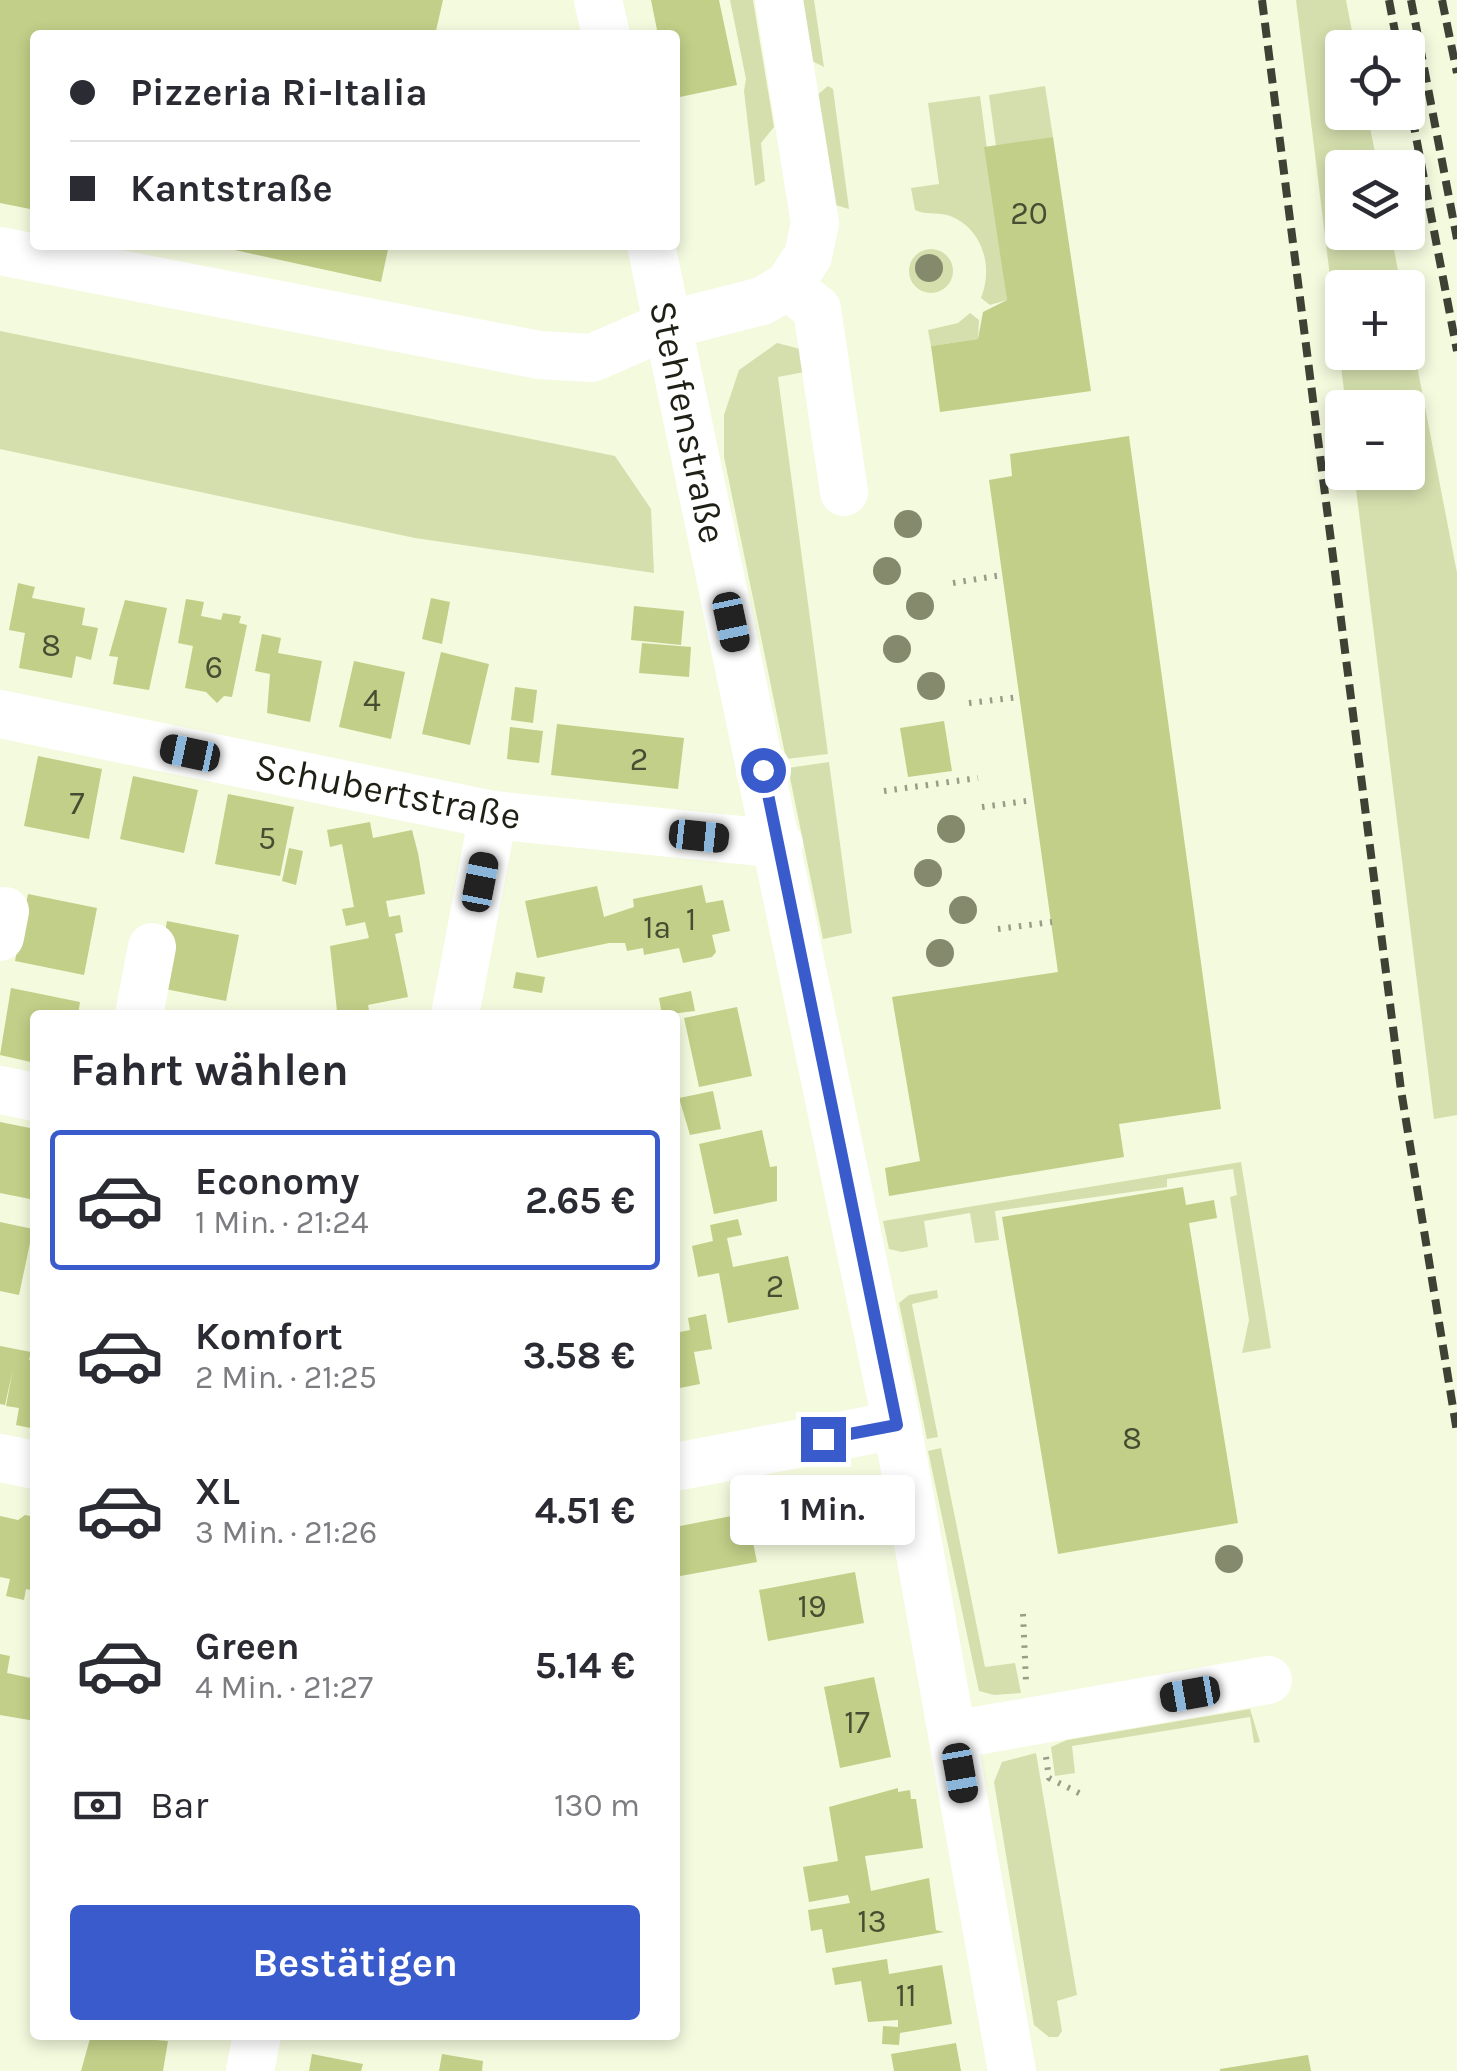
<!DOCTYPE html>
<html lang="de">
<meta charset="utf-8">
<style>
:root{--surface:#fff;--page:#f2f2f3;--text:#2b2b33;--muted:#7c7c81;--line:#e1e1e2;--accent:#3a5bcc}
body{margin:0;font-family:Karla,sans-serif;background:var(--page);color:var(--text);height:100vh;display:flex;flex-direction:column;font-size:38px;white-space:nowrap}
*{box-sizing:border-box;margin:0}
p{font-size:32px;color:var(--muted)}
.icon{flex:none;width:55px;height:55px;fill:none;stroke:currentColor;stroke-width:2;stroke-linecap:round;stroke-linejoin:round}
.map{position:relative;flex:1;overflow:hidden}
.sheet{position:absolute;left:30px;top:1010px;width:650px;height:1030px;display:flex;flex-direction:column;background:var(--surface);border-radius:10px;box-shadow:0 5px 15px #0003}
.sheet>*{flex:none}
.guide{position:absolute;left:30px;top:30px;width:650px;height:220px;border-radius:10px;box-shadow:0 5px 15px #0003;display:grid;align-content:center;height:220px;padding:0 40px;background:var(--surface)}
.controls{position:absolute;left:1325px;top:30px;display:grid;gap:20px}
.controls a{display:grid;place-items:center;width:100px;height:100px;border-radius:10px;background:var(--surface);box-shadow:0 5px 15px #0003;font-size:50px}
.end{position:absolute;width:45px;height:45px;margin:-22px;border:12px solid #3a5bcc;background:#fff;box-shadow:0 0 0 5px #fff}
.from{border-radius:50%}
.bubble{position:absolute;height:70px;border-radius:10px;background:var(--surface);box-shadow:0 5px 15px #0003;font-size:32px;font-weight:700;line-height:70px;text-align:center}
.car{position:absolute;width:30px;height:60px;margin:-30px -15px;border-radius:12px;box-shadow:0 0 8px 2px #0007;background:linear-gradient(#222 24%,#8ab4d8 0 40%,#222 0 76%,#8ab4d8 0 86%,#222 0)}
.guide b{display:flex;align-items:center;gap:35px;height:95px;font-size:38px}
.guide b+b{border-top:2px solid var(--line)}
.guide i{width:25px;height:25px;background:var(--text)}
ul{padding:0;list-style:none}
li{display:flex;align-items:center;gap:30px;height:140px;margin:0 20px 15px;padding:0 20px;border:5px solid transparent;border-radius:10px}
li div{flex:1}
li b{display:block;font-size:38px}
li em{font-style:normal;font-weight:700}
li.active{border-color:var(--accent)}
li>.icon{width:90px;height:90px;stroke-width:1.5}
h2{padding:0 40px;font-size:45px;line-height:120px}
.pay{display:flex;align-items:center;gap:25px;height:110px;padding:0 40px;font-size:38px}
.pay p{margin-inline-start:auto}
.cta{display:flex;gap:20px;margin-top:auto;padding:20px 40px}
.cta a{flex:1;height:115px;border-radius:10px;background:var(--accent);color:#fff;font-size:40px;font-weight:700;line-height:115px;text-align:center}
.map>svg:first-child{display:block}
</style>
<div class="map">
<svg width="1457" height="2071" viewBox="0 0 1457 2071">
<rect width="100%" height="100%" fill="#f4fade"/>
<path fill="#d4dfad" d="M730 0H753L774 127 761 143 765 181 755 186 744 91 746 79Z
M802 0H814L824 67 812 61Z
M1296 0H1346L1355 47 1342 48V112L1367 113 1378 167 1342 168V232L1391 233 1401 287 1342 288V352H1408V319L1457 573V1115L1434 1119 1354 473 1408 472V408L1346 407Z
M828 86 833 89 849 209 832 204 816 96Z
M1045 86 1053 137 996 146 989 95Z
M980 96 1007 300 990 305 981 298C994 266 982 226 947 215 936 212 925 215 915 210L911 188 939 184 928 103Z
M909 271a22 22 0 1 1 44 0a22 22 0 1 1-44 0Z
M970 313 979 320 978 339 931 346 928 330 958 323Z
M0 331 615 456 651 509 654 573 415 538 0 449Z
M777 343 804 350 815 370 778 377 828 754 786 759 724 457V415L739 370Z
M829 762 852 933 823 939 788 768Z
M1241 1162 1271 1348 1242 1353 1249 1320 1230 1197 1237 1195 1233 1169 1167 1179V1187L995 1211 999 1240 975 1243 970 1213 924 1221 928 1247 902 1252 889 1249 883 1221Z
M937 1290 938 1298 912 1304 938 1437 927 1439 899 1303 909 1295Z
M941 1448 985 1667 1015 1663 1021 1693 994 1695 979 1691 928 1451Z
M1250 1709 1260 1742 1254 1743 1250 1717 1072 1746 1075 1773 1055 1776 1051 1747 1067 1740Z
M1036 1753 1077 1995 1057 2001 1062 2031 1058 2037H1049L1034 2025 994 1782 1002 1762Z"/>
<path fill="#c1cf88" d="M0 0H443L435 35H35V210L0 203Z
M651 0H719L737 85 675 98V35H658Z
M1053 137 1091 391 940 412 931 346 978 339 983 312 1007 300 984 147Z
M212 245H389L381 282Z
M1129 436 1221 1109 1119 1124 1124 1157 889 1196 885 1168 920 1161 892 997 1058 972 989 480 1012 476 1010 454Z
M18 583 35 587 32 598 85 608 82 625 98 628 91 660 76 656 72 678 19 668 25 633 9 630Z
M431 598 450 602 442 644 422 639Z
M186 599 204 602 201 616 221 620 223 613 241 616 239 623 247 625 232 697 224 696 217 703 206 692 185 688 193 646 178 643Z
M125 600 167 608 149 690 113 684 118 657 109 656Z
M634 606 684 611 681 645 631 640Z
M262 634 281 638 278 653 322 661 310 722 267 713 270 674 255 671Z
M642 643 691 647 689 677 639 673Z
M441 652 489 664 470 745 422 734Z
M354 661 405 672 391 739 339 727Z
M515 687 537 690 533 723 511 720Z
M944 721 952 771 908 777 900 728Z
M557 724 684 738 678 789 551 775Z
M510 727 543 731 539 763 507 759Z
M38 756 102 769 89 839 24 826Z
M133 776 198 790 184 853 120 839Z
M228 794 294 807 280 876 215 864Z
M370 822 373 838 412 830 418 853 425 894 386 901 389 917 400 915 403 932 395 934 408 997 368 1005 370 1015H323L337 1011 330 946 369 938 365 922 346 926 342 909 354 907 342 844 330 847 327 830Z
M289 848 303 851 296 885 282 881Z
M702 885 706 903 723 900 730 931 712 935 716 952 712 957 683 963 679 948 644 955 643 948 627 951 625 943H609L537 958 525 901 597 886 604 917 634 907 633 899Z
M28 894 97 908 84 975 15 961Z
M167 921 239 935 226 1001 155 987Z
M516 972 545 977 542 993 513 988Z
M11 988 80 1002 78 1015H35V1063L0 1055Z
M691 991 695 1011 662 1015 659 998Z
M737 1007 752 1076 699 1087 684 1018Z
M713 1091 721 1129 690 1135 679 1098Z
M0 1122 35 1129V1200L0 1193Z
M762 1130 770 1167 777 1166V1201L714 1214 699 1144Z
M1183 1187 1186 1205 1214 1200 1217 1218 1189 1223 1238 1523 1058 1554 1002 1217Z
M738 1219 742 1235 727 1238 733 1267 788 1256 799 1309 728 1323 719 1273 698 1277 692 1246 713 1241 710 1225Z
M0 1222 33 1229 19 1295 0 1291Z
M706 1314 712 1349 694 1352 700 1384 675 1389V1333L690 1330 688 1318Z
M0 1346 31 1352 29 1360 35 1362V1429L16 1425 19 1408 6 1406 13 1369 5 1405 0 1404Z
M747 1513 757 1562 675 1577V1527Z
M25 1515 35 1517V1591L26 1589 24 1600 6 1596 10 1579 0 1577V1516L18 1520Z
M855 1572 864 1623 768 1641 759 1590Z
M0 1654 10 1656 7 1673 35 1679V1721L0 1715Z
M874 1677 891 1757 840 1768 824 1687Z
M898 1788V1792L910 1790 911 1799H916L923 1848 865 1856 871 1891 929 1878 936 1930 944 1932 826 1953 822 1929 811 1931 808 1910 850 1903 848 1895 809 1902 803 1867 838 1861 829 1807Z
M887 1959 889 1974 942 1965 952 2024 900 2033 899 2045 882 2044 883 2026 898 2027V2020L868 2022 861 1981 835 1985 832 1968Z
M91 2035 168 2041 163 2071H81Z
M956 2043 961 2071H894L891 2054Z
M312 2054 363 2064 361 2071H309Z
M442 2054 483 2061 482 2071H439Z
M1308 2055 1311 2071H1220V2069Z"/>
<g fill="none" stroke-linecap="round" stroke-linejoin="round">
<path stroke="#989d88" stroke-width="6" stroke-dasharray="2.5 8" stroke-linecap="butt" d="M953 583 1002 575
M969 703 1020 697
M884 791 978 778
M982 807 1034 800
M998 929 1052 922
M1023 1614 1026 1682
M1046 1757 1049 1778 1081 1794"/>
<path stroke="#fff" stroke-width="48" d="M598 0 606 35
M651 245 897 1425 1012 2071
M0 251 539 355 592 358 668 325 762 301 788 286 808 256 815 223 779 0
M788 286 817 309 844 492
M0 714 493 815 779 844
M0 937 5 911
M139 1015 152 947
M455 1015 493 815
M0 1090 35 1097
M0 1458 35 1465
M675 1467 897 1425
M953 1735 1268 1680
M250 2071 257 2035"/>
<path stroke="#3e4134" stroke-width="8" stroke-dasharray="15 8" stroke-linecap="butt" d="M1262 0 1401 1090 1457 1432
M1389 0 1398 48
M1411 0 1457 239
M1442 0 1457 73
M1408 95 1457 351"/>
</g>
<g fill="#858a6d">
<circle cx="929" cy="268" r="14"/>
<circle cx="908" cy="524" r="14"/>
<circle cx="887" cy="571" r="14"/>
<circle cx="920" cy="606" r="14"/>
<circle cx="897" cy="649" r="14"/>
<circle cx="931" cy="686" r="14"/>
<circle cx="951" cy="829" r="14"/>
<circle cx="928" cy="873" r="14"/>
<circle cx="963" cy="910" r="14"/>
<circle cx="940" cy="953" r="14"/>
<circle cx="1229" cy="1559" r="14"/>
</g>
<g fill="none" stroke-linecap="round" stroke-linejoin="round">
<path stroke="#3a5bcc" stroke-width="12" d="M763 770 897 1425 823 1439"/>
</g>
<g text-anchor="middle" stroke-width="9" stroke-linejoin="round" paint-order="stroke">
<g font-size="32" fill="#474c32">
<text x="1029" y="224">20</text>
<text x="51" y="656">8</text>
<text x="214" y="678">6</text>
<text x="372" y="711">4</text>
<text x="639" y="770">2</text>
<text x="77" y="814">7</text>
<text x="267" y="849">5</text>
<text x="691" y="930">1</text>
<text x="657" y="938">1a</text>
<text x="775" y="1297">2</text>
<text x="1132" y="1449">8</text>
<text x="812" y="1617">19</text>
<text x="857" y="1733">17</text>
<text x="872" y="1932">13</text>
<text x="906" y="2006">11</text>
</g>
<g font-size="38" fill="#1e2016" stroke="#fff">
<text transform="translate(688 422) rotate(78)" y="13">Stehfenstraße</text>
<text transform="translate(388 791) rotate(11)" y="13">Schubertstraße</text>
</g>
</g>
</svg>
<div class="controls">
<a><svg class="icon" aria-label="locate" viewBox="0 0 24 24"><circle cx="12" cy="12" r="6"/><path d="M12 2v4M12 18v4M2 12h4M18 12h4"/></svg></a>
<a><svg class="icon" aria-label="layers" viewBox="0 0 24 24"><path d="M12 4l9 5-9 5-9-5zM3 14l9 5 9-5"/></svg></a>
<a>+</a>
<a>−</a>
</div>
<i class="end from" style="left:763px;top:770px"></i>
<i class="end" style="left:823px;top:1439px"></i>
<div class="bubble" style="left:730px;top:1475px;width:185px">1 Min.</div>
<i class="car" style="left:731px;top:622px;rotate:168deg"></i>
<i class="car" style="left:190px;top:753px;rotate:282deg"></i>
<i class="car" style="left:699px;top:836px;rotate:96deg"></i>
<i class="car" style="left:480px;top:882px;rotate:11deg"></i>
<i class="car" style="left:1190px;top:1694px;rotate:260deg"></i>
<i class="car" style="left:960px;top:1773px;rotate:170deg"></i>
<div class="guide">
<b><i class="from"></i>Pizzeria Ri-Italia</b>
<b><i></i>Kantstraße</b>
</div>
<section class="sheet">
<h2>Fahrt wählen</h2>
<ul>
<li class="active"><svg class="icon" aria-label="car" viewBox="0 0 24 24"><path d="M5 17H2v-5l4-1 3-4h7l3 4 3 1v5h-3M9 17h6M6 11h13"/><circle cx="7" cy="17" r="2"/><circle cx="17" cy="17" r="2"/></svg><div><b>Economy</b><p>1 Min. · 21:24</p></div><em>2.65 €</em></li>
<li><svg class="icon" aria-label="car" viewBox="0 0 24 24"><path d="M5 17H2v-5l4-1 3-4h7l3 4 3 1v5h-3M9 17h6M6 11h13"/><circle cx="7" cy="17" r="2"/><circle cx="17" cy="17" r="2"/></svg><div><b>Komfort</b><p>2 Min. · 21:25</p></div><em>3.58 €</em></li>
<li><svg class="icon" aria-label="car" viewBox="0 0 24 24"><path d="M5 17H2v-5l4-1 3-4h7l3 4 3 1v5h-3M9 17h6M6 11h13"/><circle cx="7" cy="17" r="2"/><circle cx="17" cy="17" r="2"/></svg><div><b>XL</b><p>3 Min. · 21:26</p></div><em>4.51 €</em></li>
<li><svg class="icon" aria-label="car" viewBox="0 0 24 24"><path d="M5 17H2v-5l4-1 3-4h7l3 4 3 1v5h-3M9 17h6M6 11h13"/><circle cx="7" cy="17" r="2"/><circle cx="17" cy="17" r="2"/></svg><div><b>Green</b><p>4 Min. · 21:27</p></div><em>5.14 €</em></li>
</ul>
<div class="pay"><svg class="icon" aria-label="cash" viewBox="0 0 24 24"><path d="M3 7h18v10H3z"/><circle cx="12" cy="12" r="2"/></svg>Bar<p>130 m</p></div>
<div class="cta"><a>Bestätigen</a></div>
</section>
</div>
